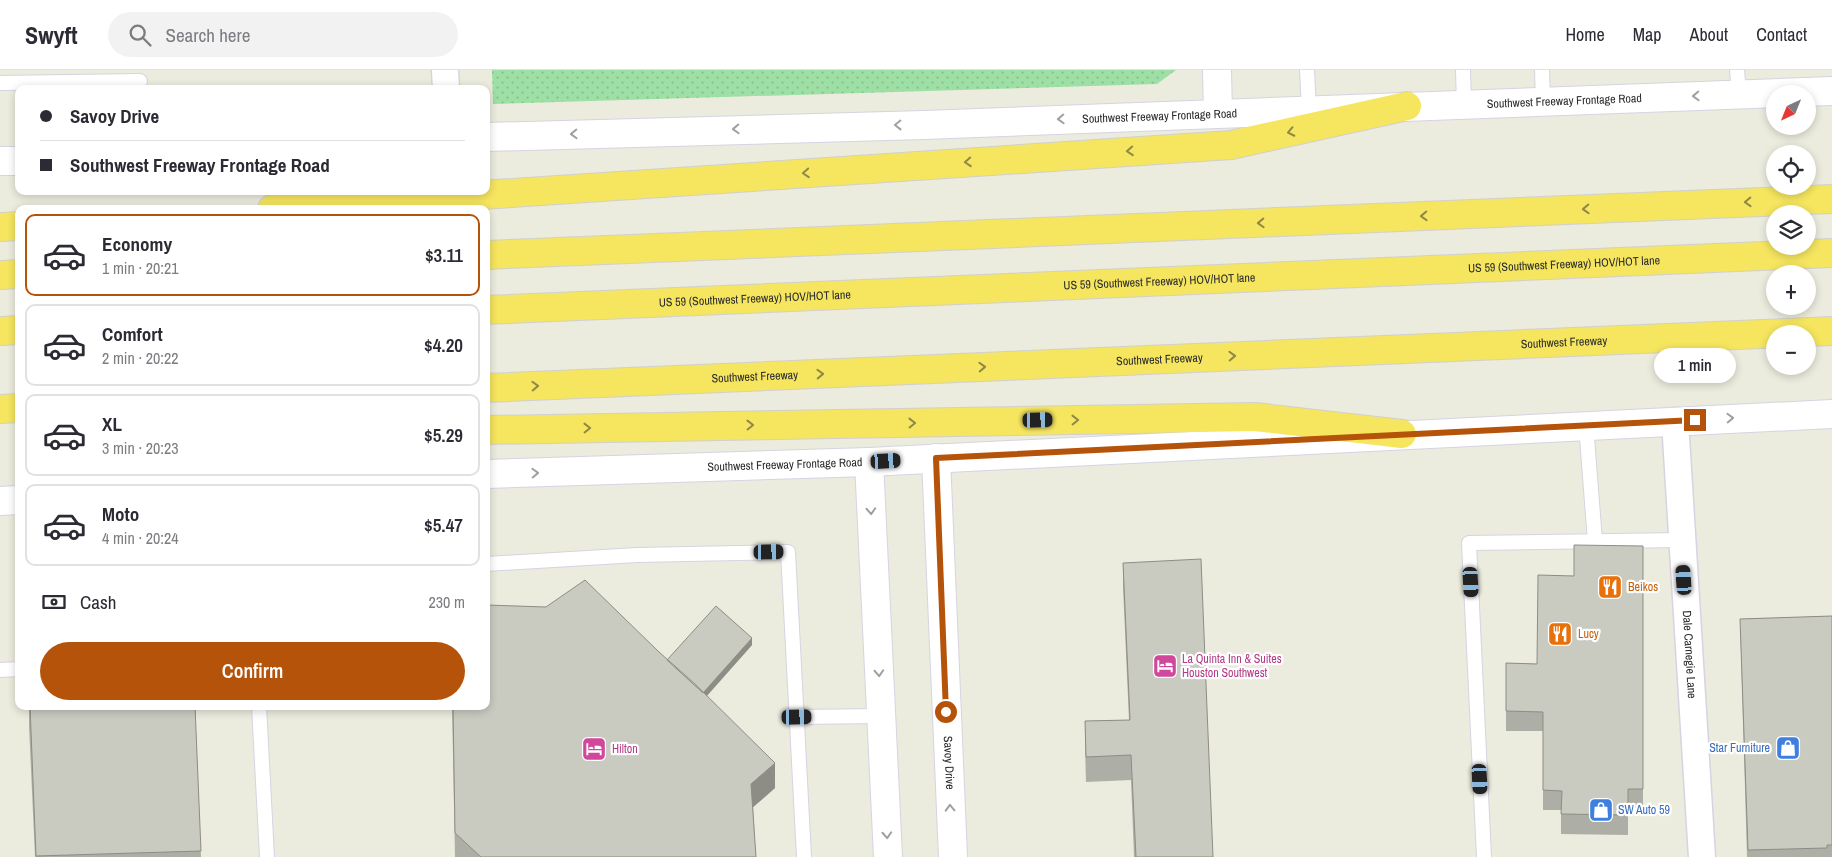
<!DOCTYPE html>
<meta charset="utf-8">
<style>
:root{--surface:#fff;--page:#f2f2f3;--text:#2b2b33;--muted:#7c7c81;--line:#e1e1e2;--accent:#b45309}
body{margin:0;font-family:"Archivo Narrow",sans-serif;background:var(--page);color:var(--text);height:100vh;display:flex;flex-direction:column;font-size:19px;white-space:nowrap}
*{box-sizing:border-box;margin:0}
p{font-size:16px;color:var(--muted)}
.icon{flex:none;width:28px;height:28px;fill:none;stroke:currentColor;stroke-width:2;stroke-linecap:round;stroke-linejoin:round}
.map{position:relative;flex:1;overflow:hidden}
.drawer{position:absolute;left:15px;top:135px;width:475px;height:505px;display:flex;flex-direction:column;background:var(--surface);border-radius:10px;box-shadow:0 2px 8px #0003}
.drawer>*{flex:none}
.top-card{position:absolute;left:15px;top:15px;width:475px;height:110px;border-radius:10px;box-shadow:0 2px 8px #0003;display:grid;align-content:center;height:110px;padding:0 25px;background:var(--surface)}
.needle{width:32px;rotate:223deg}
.buttons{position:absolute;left:1766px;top:15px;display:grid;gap:10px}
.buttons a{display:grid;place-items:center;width:50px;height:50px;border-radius:50%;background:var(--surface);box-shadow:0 2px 8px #0003;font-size:25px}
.end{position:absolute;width:22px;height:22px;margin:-11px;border:6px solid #b45309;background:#fff;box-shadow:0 0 0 2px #fff}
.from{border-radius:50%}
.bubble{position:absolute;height:35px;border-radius:18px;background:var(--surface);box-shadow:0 2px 8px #0003;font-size:16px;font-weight:600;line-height:35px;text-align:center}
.car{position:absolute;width:15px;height:30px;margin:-15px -8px;border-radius:6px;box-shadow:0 0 4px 1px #0007;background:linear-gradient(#222 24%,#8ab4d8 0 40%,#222 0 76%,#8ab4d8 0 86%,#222 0)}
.top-card b{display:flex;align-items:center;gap:18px;height:48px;font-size:19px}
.top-card b+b{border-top:1px solid var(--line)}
.top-card i{width:12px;height:12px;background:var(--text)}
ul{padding:9px 0 0;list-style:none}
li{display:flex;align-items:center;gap:15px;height:82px;margin:0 10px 8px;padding:0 15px;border:2px solid var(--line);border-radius:10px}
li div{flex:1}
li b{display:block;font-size:19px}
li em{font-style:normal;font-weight:600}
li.active{border-color:var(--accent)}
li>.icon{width:45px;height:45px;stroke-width:1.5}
.pay{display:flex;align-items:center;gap:12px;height:55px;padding:0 25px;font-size:19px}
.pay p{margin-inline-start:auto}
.action{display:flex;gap:10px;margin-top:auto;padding:10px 25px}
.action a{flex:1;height:58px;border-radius:30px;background:var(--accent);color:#fff;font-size:20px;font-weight:600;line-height:58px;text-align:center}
header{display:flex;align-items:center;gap:30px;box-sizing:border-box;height:70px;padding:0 25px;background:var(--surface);border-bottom:1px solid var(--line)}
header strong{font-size:24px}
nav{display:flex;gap:28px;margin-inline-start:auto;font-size:18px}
.search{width:350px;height:45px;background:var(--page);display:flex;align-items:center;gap:12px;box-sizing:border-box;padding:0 18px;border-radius:28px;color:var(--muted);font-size:19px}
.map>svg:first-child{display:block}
</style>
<header>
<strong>Swyft</strong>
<div class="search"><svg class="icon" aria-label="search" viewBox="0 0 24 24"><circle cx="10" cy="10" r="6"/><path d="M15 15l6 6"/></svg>Search here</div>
<nav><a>Home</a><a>Map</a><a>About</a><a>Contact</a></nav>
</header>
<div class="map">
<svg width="1832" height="787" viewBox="0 0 1832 787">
<defs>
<pattern id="grass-dots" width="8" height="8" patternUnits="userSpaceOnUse" patternTransform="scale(1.25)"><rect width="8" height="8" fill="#9ddfa5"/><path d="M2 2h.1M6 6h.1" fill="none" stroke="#87c08e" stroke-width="1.8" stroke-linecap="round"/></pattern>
</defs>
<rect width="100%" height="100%" fill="#ebecdd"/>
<path fill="url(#grass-dots)" d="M492 0H1176L1157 14 493 34Z"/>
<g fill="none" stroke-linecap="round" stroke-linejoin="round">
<defs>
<path id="lane" d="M1307 0 1309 40
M1463 0 1464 34
M1542 0 1543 32
M1737 0 1739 24
M0 13 140 11
M1586 355 1595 471
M486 494 637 485 788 482 804 787
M0 600 19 599
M259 636 267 787
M797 647 881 646
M1484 787 1469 473 1681 470"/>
<g id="street">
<path d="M445 0 446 19"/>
<path id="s1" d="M1675 351 1702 787"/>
</g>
<g id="secondary">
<path d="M1217 0 1218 43"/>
<path id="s2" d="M486 67 924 55 1832 21"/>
<path d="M0 91H19"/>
<path id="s3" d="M936 388 953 787"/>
<path d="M869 392 888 787"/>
<path id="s4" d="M486 404 869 392 1832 344"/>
<path d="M0 431 19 430"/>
</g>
<g id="highway">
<path d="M272 139 1231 75 1407 36"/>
<path d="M0 157 19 156"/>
<path d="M486 185 1832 129"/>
<path d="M0 205 19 204"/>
<path id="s5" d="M486 240 1832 183"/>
<path d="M0 261 19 260"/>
<path id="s6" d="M486 318 1832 261"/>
<path d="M0 339 19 338"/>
<path d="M486 360 1255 347 1402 364"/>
</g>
</defs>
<use href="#lane" stroke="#d7d3e2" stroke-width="16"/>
<use href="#street" stroke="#d7d3e2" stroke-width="29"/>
<use href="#secondary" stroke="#d7d3e2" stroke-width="30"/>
<use href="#highway" stroke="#d0d0d0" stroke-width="30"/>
<use href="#lane" stroke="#fff" stroke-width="14"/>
<use href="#street" stroke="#fff" stroke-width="26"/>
<use href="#secondary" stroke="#fff" stroke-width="28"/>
<use href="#highway" stroke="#f5e55f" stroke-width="28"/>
</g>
<path fill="#adaea5" d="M1643 476V738H1628V765L1561 764V740H1543V661H1506V593L1537 594 1574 506Z
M1123 493 1213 787H1134L1131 710 1086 712 1085 676V651L1129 650 1123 517Z
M1832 546V787H1747L1740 549Z
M752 575 707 626 775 718 753 737 756 787H455L452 636H486L659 582 667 590Z
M29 636H195L201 787H35L29 656Z"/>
<path fill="#8d8d86" d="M752 568V575L695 639V632Z
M775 693V718L751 739V714Z"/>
<path fill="#c9cac0" stroke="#8d8d86" d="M1574 475 1643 476V719H1628V745L1561 744 1562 721 1543 720V642L1506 641V593L1537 594 1538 505 1574 506Z
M1201 489 1213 787H1136L1131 685 1086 687 1085 651 1130 650 1123 493Z
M585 510 659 582 695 614 775 693 751 714 756 787H481L455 763 453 636H486V535L546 537Z
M716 536 752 568 703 623 667 590Z
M1832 546V775H1827V778L1748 780 1740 549Z
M30 636H195L201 781 36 786Z"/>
<defs><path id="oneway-chevron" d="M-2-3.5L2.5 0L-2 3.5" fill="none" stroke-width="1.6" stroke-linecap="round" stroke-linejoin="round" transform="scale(1.25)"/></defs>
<g stroke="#a0a0a0">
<use href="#oneway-chevron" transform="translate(1696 26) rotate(178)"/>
<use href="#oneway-chevron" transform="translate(1061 49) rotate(178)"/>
<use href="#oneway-chevron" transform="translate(898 55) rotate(179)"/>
<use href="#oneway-chevron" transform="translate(736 59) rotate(178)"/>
<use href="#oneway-chevron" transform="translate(574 64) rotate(178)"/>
<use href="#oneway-chevron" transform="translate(1730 348) rotate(-2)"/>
<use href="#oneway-chevron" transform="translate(535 403) rotate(-2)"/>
<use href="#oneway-chevron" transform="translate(871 441) rotate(87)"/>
<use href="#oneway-chevron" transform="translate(879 603) rotate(87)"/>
<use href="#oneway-chevron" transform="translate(950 738) rotate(-92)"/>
<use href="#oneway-chevron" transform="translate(887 765) rotate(87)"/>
</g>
<g stroke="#908845">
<use href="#oneway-chevron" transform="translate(1291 62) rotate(168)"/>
<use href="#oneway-chevron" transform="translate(1130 81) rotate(176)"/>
<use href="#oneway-chevron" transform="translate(968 92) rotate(176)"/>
<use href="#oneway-chevron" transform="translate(806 103) rotate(176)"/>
<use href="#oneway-chevron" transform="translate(1748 132) rotate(178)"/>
<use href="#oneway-chevron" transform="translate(1586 139) rotate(178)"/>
<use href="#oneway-chevron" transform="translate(1424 146) rotate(178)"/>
<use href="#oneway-chevron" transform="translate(1261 153) rotate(178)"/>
<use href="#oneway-chevron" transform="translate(1232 286) rotate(-2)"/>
<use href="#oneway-chevron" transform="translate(982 297) rotate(-2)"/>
<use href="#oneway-chevron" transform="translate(820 304) rotate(-2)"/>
<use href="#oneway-chevron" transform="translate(535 316) rotate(-2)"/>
<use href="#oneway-chevron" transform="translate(1075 350) rotate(-1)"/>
<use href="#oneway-chevron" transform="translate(912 353) rotate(-1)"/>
<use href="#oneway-chevron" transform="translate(750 355) rotate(-1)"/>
<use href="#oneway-chevron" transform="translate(587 358) rotate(-1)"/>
</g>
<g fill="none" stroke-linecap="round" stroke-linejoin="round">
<path stroke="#b45309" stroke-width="6" d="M946 642 936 388 1695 350"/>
</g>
<defs>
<symbol id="restaurant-square" viewBox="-11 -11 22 22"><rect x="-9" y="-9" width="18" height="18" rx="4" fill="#e8710a" stroke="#fff"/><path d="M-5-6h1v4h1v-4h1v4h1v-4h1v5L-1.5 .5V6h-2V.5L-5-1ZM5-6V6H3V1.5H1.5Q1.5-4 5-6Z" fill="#fff"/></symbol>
<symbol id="hotel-square" viewBox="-11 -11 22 22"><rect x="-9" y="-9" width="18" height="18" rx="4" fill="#d1479c" stroke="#fff"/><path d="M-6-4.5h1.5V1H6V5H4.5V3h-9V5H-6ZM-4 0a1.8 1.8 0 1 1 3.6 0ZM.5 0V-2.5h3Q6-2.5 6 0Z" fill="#fff"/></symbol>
<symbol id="shop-square" viewBox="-11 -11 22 22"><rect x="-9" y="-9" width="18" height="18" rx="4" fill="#3f7fe0" stroke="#fff"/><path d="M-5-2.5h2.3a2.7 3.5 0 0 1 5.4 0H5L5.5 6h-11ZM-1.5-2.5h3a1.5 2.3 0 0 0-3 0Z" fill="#fff"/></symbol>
</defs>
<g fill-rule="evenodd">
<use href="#restaurant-square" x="1596" y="503" width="28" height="28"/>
<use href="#restaurant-square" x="1546" y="550" width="28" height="28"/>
<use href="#hotel-square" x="1151" y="582" width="28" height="28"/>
<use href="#shop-square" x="1774" y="664" width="28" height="28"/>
<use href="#hotel-square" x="580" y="665" width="28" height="28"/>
<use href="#shop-square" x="1587" y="726" width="28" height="28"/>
</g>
<g text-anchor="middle" stroke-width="4.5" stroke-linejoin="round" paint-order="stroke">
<g font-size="12" fill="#2b2b2b" stroke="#fff">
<text dy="4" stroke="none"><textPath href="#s2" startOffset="1079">Southwest Freeway Frontage Road</textPath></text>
<text dy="4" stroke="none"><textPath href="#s2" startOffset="674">Southwest Freeway Frontage Road</textPath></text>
<text dy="4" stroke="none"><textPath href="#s5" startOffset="1079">US 59 (Southwest Freeway) HOV/HOT lane</textPath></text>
<text dy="4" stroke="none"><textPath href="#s5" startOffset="674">US 59 (Southwest Freeway) HOV/HOT lane</textPath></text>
<text dy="4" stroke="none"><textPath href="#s5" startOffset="269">US 59 (Southwest Freeway) HOV/HOT lane</textPath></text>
<text dy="4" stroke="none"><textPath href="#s6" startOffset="1079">Southwest Freeway</textPath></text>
<text dy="4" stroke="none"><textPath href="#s6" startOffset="674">Southwest Freeway</textPath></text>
<text dy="4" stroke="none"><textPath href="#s6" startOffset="269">Southwest Freeway</textPath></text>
<text dy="4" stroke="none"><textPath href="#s4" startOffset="299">Southwest Freeway Frontage Road</textPath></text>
<text dy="4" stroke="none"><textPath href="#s1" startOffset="234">Dale Carnegie Lane</textPath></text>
<text dy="4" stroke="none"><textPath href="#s3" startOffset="305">Savoy Drive</textPath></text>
</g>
<g font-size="12" fill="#c56008" stroke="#fff" text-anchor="start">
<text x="1628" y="521">Beikos</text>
<text x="1578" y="568">Lucy</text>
</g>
<g font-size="12" fill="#b23c85" stroke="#fff" text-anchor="start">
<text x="1182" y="593">La Quinta Inn &amp; Suites<tspan x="1182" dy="14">Houston Southwest</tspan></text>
<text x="612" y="683">Hilton</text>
</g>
<g font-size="12" fill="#366cbe" stroke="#fff" text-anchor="end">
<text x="1770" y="682">Star Furniture</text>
<text x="1618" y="744" text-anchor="start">SW Auto 59</text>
</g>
</g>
</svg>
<div class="buttons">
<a><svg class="needle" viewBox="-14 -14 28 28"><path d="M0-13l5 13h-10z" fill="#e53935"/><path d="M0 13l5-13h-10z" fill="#7c7c81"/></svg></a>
<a><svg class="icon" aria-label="locate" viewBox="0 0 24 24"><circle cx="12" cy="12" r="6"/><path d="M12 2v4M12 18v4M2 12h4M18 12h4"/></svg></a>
<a><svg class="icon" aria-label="layers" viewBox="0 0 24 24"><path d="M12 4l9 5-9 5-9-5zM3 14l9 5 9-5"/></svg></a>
<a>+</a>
<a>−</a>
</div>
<i class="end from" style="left:946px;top:642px"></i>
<i class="end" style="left:1695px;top:350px"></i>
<div class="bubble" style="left:1654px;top:278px;width:82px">1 min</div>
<i class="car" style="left:1038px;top:350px;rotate:89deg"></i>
<i class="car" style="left:886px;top:391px;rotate:87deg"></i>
<i class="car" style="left:769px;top:482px;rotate:89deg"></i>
<i class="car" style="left:1684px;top:510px;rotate:356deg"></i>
<i class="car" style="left:1471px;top:512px;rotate:177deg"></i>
<i class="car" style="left:797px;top:647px;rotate:89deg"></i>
<i class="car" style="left:1480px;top:709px;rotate:177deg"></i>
<div class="top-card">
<b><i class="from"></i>Savoy Drive</b>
<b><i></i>Southwest Freeway Frontage Road</b>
</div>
<section class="drawer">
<ul>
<li class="active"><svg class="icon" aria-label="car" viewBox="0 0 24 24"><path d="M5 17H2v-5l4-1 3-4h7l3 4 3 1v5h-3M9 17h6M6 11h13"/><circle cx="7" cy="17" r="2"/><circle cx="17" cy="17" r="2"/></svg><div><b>Economy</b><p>1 min · 20:21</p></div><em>$3.11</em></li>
<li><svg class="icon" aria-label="car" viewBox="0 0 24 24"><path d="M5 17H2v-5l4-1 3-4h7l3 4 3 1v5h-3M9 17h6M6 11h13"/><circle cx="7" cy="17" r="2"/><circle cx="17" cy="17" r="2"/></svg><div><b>Comfort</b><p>2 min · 20:22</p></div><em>$4.20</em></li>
<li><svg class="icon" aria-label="car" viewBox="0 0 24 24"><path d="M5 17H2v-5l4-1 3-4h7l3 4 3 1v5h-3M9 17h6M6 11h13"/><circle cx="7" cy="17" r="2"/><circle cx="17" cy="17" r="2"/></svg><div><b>XL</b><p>3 min · 20:23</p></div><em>$5.29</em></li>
<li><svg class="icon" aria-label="car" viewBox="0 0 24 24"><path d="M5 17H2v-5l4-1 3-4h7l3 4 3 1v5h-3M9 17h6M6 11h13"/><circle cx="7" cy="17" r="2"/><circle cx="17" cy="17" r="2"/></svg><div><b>Moto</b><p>4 min · 20:24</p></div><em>$5.47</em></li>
</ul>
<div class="pay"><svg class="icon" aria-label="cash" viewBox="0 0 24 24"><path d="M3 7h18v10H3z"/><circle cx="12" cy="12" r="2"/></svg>Cash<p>230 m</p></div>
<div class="action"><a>Confirm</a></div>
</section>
</div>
